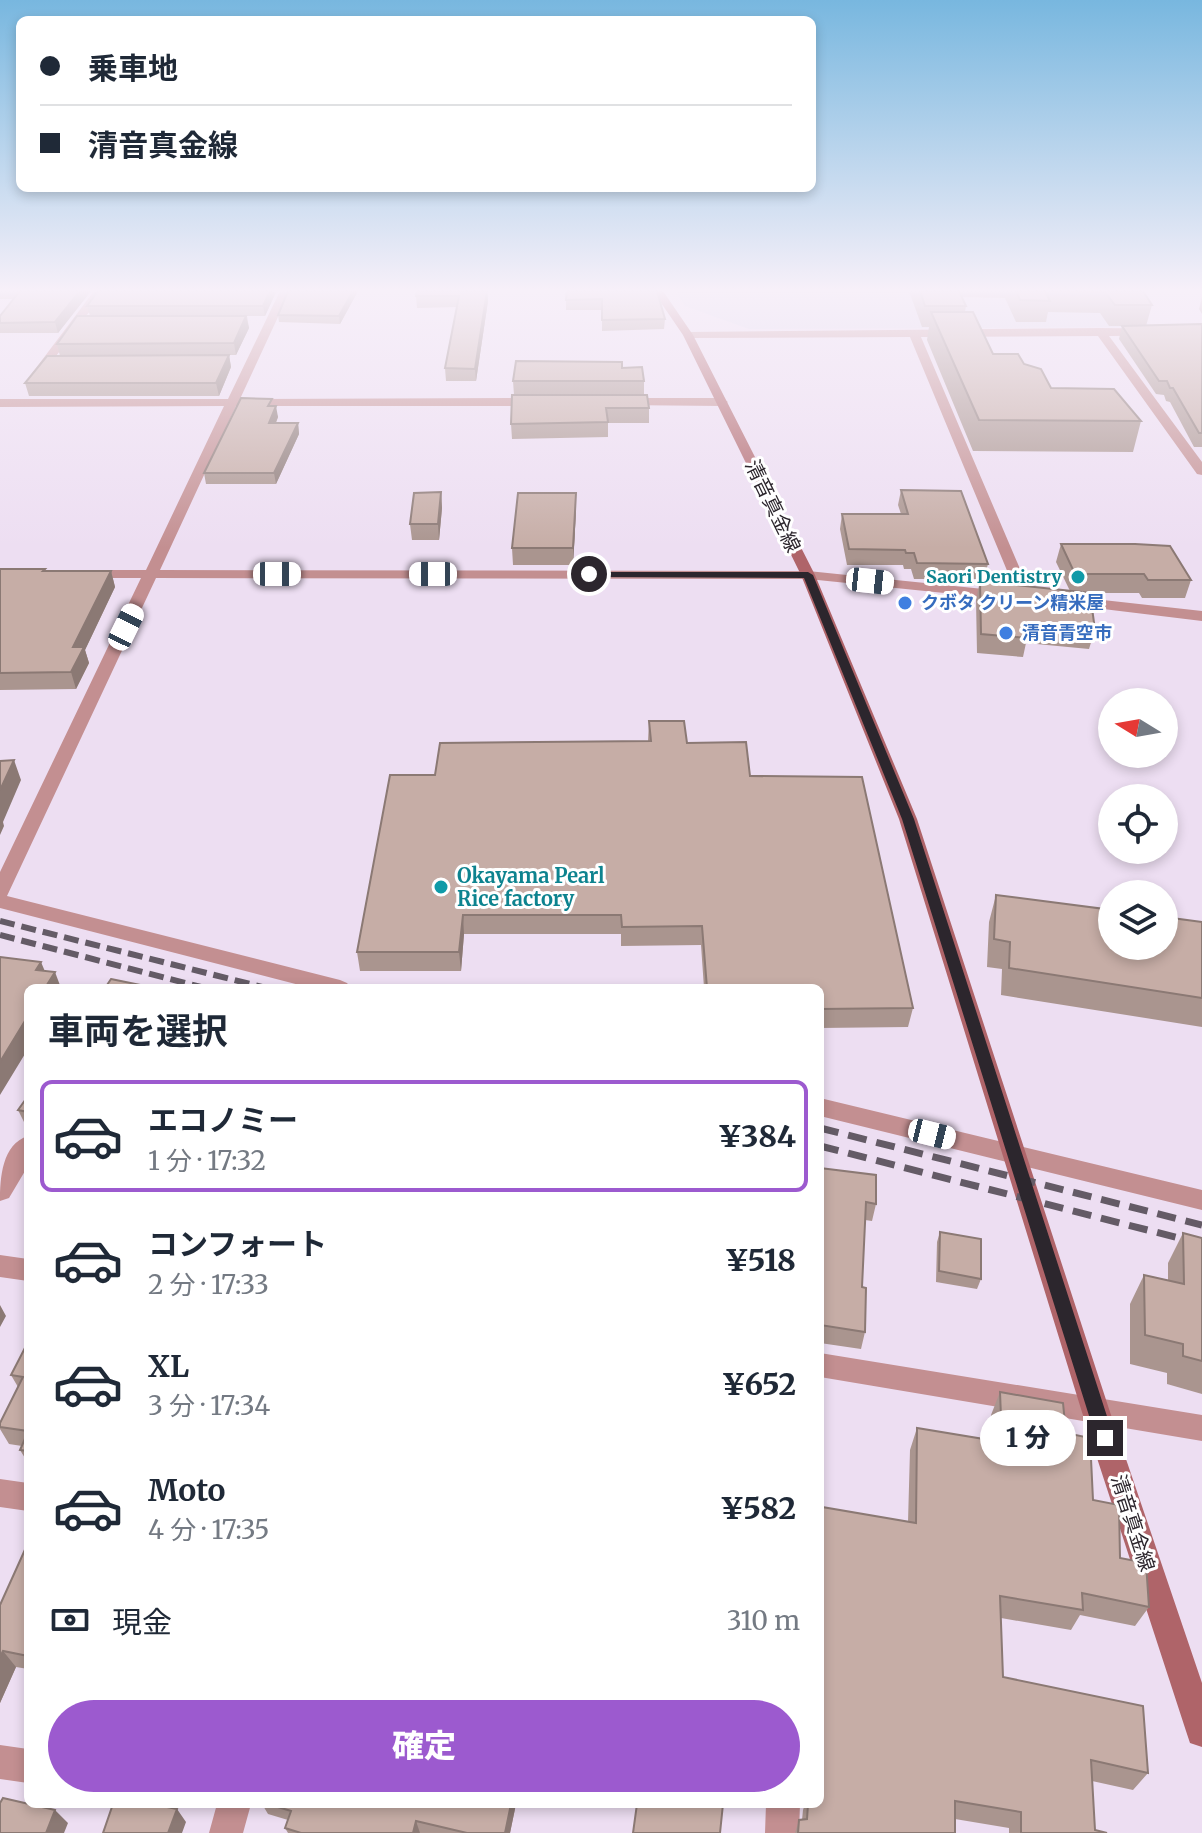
<!DOCTYPE html>
<html lang="ja">
<meta charset="utf-8">
<style>
:root{--surface:#fff;--page:#f6f6f7;--text:#1f2937;--muted:#747a83;--line:#e0e1e3;--accent:#9c5acf}
body{margin:0;font-family:Merriweather,"Noto Sans JP",serif;background:var(--page);color:var(--text);height:100vh;display:flex;flex-direction:column;font-size:30px;white-space:nowrap}
*{box-sizing:border-box;margin:0}
p{font-size:26px;color:var(--muted)}
.icon{flex:none;width:44px;height:44px;fill:none;stroke:currentColor;stroke-width:2;stroke-linecap:round;stroke-linejoin:round}
.map{position:relative;flex:1;overflow:hidden}
.details{position:absolute;left:24px;top:984px;width:800px;height:824px;display:flex;flex-direction:column;background:var(--surface);border-radius:12px;box-shadow:0 4px 12px #0003}
.details>*{flex:none}
.top-card{position:absolute;left:16px;top:16px;width:800px;height:176px;border-radius:12px;box-shadow:0 4px 12px #0003;display:grid;align-content:center;height:176px;padding:0 24px;background:var(--surface)}
.needle{width:52px;rotate:281deg}
.controls{position:absolute;left:1098px;top:688px;display:grid;gap:16px}
.controls a{display:grid;place-items:center;width:80px;height:80px;border-radius:50%;background:var(--surface);box-shadow:0 4px 12px #0003;font-size:40px}
.end{position:absolute;width:36px;height:36px;margin:-18px;border:10px solid #2c262d;background:#fff;box-shadow:0 0 0 4px #fff}
.from{border-radius:50%}
.bubble{position:absolute;height:56px;border-radius:28px;background:var(--surface);box-shadow:0 4px 12px #0003;font-size:26px;font-weight:800;line-height:56px;text-align:center}
.car{position:absolute;width:24px;height:48px;margin:-24px -12px;border-radius:10px;box-shadow:0 0 6px 2px #0007;background:linear-gradient(#fff 24%,#345 0 40%,#fff 0 76%,#345 0 86%,#fff 0)}
.top-card b{display:flex;align-items:center;gap:28px;height:76px;font-size:30px}
.top-card b+b{border-top:2px solid var(--line)}
.top-card i{width:20px;height:20px;background:var(--text)}
ul{padding:0;list-style:none}
li{display:flex;align-items:center;gap:24px;height:112px;margin:0 16px 12px;padding:0 8px;border:4px solid transparent;border-radius:12px}
li div{flex:1}
li b{display:block;font-size:30px}
li em{font-style:normal;font-weight:800}
li.current{border-color:var(--accent)}
li>.icon{width:72px;height:72px;stroke-width:1.5}
h2{padding:0 24px;font-size:36px;line-height:96px}
.pay{display:flex;align-items:center;gap:20px;height:88px;padding:0 24px;font-size:30px}
.pay p{margin-inline-start:auto}
.action{display:flex;gap:16px;margin-top:auto;padding:16px 24px}
.action a{flex:1;height:92px;border-radius:48px;background:var(--accent);color:#fff;font-size:32px;font-weight:800;line-height:92px;text-align:center}
.map>svg:first-child{display:block}
</style>
<div class="map">
<svg width="1202" height="1833" viewBox="0 0 1202 1833">
<rect width="100%" height="100%" fill="#eddef2"/>
<path fill="#dbd7ec" d="M676 291H1126L1148 324 1147 327 749 329 685 306Z"/>
<g fill="none" stroke-linecap="round" stroke-linejoin="round">
<path fill="#c38f91" fill-rule="evenodd" d="M94 291H105L38 380H30V376Z
M280 291H290L240 399 538 398 544 402 538 406H236L160 570 808 571 1003 591 1010 595 1003 599 808 579 156 578 7 896 340 980 347 983 351 988H311L0 908V872L141 578H84L77 574 84 570H146L224 406 0 407V399H228Z
M1100 328 1202 329V335L1109 336 1202 462V475L1197 474 1098 336 921 337 1032 597 1025 601 1018 597 910 337 688 338 683 335 688 332Z
M622 398H722L728 402 722 406 618 405V399Z
M1067 596 1202 611V621L1062 604V598Z
M820 1098 1202 1190V1210L820 1116Z
M28 1136V1166L9 1198 0 1201C0 1178 2 1144 28 1136Z
M0 1255 28 1259V1281L0 1277Z
M820 1353 1202 1415V1441L820 1377Z
M0 1479 28 1483V1511L0 1507Z
M0 1745 28 1749V1783L0 1779Z
M217 1804H251L243 1833H209Z
M766 1804H800L799 1833H765Z"/>
<path fill="#af6469" fill-rule="evenodd" d="M653 291H663L693 335 815 575 917 819 1109 1409 1202 1683V1747L1190 1743 1186 1731 1081 1409 899 819 801 575 683 335Z"/>
<path stroke="#645b66" stroke-width="6" stroke-dasharray="15 7" stroke-linecap="butt" d="M0 921 266 988
M0 935 205 988"/>
<path stroke="#645b66" stroke-width="7" stroke-dasharray="19 10" stroke-linecap="butt" d="M820 1128 1202 1225
M820 1146 1202 1244"/>
</g>
<path fill="#aa958f" d="M0 291H91L58 333H0V316L14 299H0Z
M358 291 340 324 279 322 278 315Z
M487 291 488 301 476 381H446L445 368 457 307 417 308 416 296Z
M657 291 665 319 664 329 602 331V310H566V300Z
M909 291H1143L1152 305 1146 326 1202 324V447H1194L1170 402 1166 401 1164 395 1156 394 1119 339 1122 326H1127H1109L1100 313 1048 312 1046 322H1016L1005 298 962 297 966 306 965 312 993 354 1024 364 1051 388 1141 421 1133 452 973 451 927 340 929 327H922Z
M276 292 265 316H247L249 328 236 355H229L231 367 219 396H29L25 383 60 356 57 344 90 316 87 306Z
M1202 297V314L1199 309Z
M622 368 644 381V395L649 408V423H608V437L512 439 511 424 514 395 513 381Z
M273 406 278 417 276 423H298L299 434 276 484H206L204 473Z
M901 490 988 564 984 579H914L911 569H904L903 565H847L840 529 842 514H901L898 505Z
M441 492 442 508 439 540H412L410 524Z
M576 510 573 565H513L512 548Z
M1061 544 1191 580 1185 598H1142L1139 593H1089L1095 630 1089 649 1026 643 1023 657 977 653 976 600 980 581 1070 591 1056 562Z
M0 569H45L46 571H111L115 587 85 650 89 663 76 689 0 690Z
M649 721 750 776 913 1008 908 1027 820 1028V988H704L701 945 621 946V934H464L461 971H360L357 952 435 775 648 741Z
M996 895 1202 922V1027L1001 995 1002 969 987 967 989 922Z
M28 1096V1130L18 1110Z
M820 1168 876 1204 872 1221 865 1220 862 1287 865 1332 861 1349 820 1343Z
M940 1232 981 1279 977 1289 936 1282 937 1242Z
M1183 1233 1202 1238V1394L1167 1384V1373L1130 1364V1304L1144 1275 1168 1280V1263Z
M28 1342V1463L20 1450 22 1446 9 1444 0 1429V1423L18 1387 11 1375Z
M1000 1392 1066 1433 1093 1500 1120 1558 1149 1607 1135 1626 1080 1615 1071 1630 1001 1618 1003 1677 1148 1773 1133 1790 1092 1781 1095 1830 1107 1833H1009V1828L955 1819V1833H795L799 1820H802L803 1810 805 1804H820V1514L822 1507 908 1522 910 1450 917 1428 992 1440 991 1415Z
M28 1543V1669L16 1667 0 1703V1605Z
M262 1804H516L510 1833H288L285 1828 288 1820 268 1814Z"/>
<path fill="#8b7974" d="M80 291H91L58 333 55 322Z
M270 291 276 292 265 316 263 306Z
M353 291H358L340 324 339 316Z
M487 291 488 301 476 381 475 369Z
M246 316 249 328 236 355 234 343Z
M229 355 231 367 219 396 216 383Z
M276 406 278 417 271 434 269 423Z
M298 423 299 434 276 484 274 473Z
M441 492 442 508 439 540 438 524Z
M576 493V510L573 565V548Z
M111 571 115 587 85 650 89 663 76 689 71 672 73 647Z
M14 760 21 780 3 822 4 826 0 835V790Z
M463 915 464 934 461 971 459 952Z
M41 962 49 981 36 970Z
M55 972 61 988H45Z
M28 1016V1049L0 1095V1062Z
M0 1305 6 1316 0 1327Z
M3 1651 16 1667 0 1703V1657Z
M511 1804H516L510 1833H505Z
M177 1809 186 1822 182 1833H168Z
M55 1810 68 1823 64 1833H46Z
M416 1821 420 1833H413Z"/>
<path fill="#c6ada6" stroke="#8b7974" stroke-width="2" d="M20 291H80L55 322 0 323V316Z
M98 291H270L263 306H87Z
M288 291H353L339 316 278 315Z
M417 291H487L475 369 445 368 459 296H416Z
M567 291H657L665 319 602 320V299L566 300Z
M920 291H959L966 306H925Z
M1016 291H1045L1050 301 1020 300Z
M1051 291H1143L1152 305H1115L1105 292Z
M931 312H973L993 354H1018L1024 364 1041 369 1051 388 1114 389 1141 421 979 420Z
M77 316H246L234 343 57 344Z
M1202 324V433H1199L1173 388H1170L1167 381H1159L1122 326Z
M229 355 216 383H25L47 356Z
M516 361 622 362V368L642 367 644 381H513Z
M512 395H647L649 408H606L608 422 511 424Z
M241 398 272 399 268 406H276L269 423H298L274 473H204Z
M901 490 961 491 988 564 917 563 914 553H906L905 550 849 549 842 514H908Z
M441 492 438 524H410L414 493Z
M518 493H576L573 548H512Z
M1061 544H1135L1170 546 1191 580H1148L1144 574H1075Z
M0 569H45L43 571H111L73 647H84L71 672 0 673Z
M980 581 1090 593 1095 630 1027 623 1028 638 981 634Z
M649 721H684L687 743 746 742 750 776 862 777 913 1008 820 1009V988H707L702 926 622 927 621 915H463L459 952H357L390 775H435L440 743 651 741Z
M14 760 0 790V761Z
M996 895 1112 910V946H1164V917L1202 922V998L1009 968 1010 942 994 939Z
M0 957 41 962 36 970 55 972 45 988H28V1016L0 1062Z
M111 979 155 988H105Z
M28 1096V1112L18 1110Z
M820 1168 876 1175V1204L866 1202 862 1287 866 1288 865 1332 820 1325Z
M940 1232 981 1239V1279L939 1271Z
M1183 1233 1202 1238V1361L1183 1356V1344L1145 1335 1144 1275 1184 1284Z
M28 1342V1431L0 1427V1423L23 1377 11 1375Z
M1000 1392 1063 1403 1066 1433 1090 1438 1093 1500 1119 1505 1120 1558 1146 1563 1149 1607 1082 1593 1083 1610 1000 1596 1003 1677 1143 1706 1148 1773 1091 1760 1095 1830 1107 1833H1021V1812L955 1801V1833H798L799 1820 807 1819 808 1804H820V1537L822 1507 916 1523 917 1428 1002 1442Z
M28 1432V1451L20 1450Z
M28 1543V1656L3 1651 0 1657V1605Z
M3 1798 55 1810 46 1833H0V1803Z
M113 1804H152L177 1809 168 1833H103Z
M268 1804H511L505 1833H467L416 1821 413 1833H301L285 1828 291 1811Z
M637 1804H723L720 1833H633Z"/>
<linearGradient id="sky" x2="0" y2="1"><stop stop-color="#78b7df"/><stop offset="0.53" stop-color="#f7f0f9"/><stop offset="1" stop-color="#f7f0f9" stop-opacity="0"/></linearGradient>
<rect width="1202" height="548" fill="url(#sky)"/>
<path fill="#2c262d" d="M586 572H808L813 575 914 819 1114 1438 1111 1444 1105 1447 1098 1444 1096 1438 902 819 804 578 589 577Z"/>
<g fill="#0f9aa8" stroke="#fff" stroke-width="3">
<circle cx="1078" cy="577" r="8"/>
<circle cx="441" cy="887" r="8"/>
</g>
<g fill="#3f7fe0" stroke="#fff" stroke-width="3">
<circle cx="905" cy="603" r="8"/>
<circle cx="1006" cy="633" r="8"/>
</g>
<g text-anchor="middle" stroke-width="6" stroke-linejoin="round" paint-order="stroke">
<g font-size="18" font-weight="bold" fill="#0d838f" stroke="#fff" text-anchor="end">
<text x="1062" y="583">Saori Dentistry</text>
</g>
<g font-size="18" font-weight="bold" fill="#366cbe" stroke="#fff" text-anchor="start">
<text x="921" y="609">クボタ クリーン精米屋</text>
<text x="1022" y="639">清音青空市</text>
</g>
<g font-size="20" fill="#2c262d" stroke="#fff">
<text transform="translate(773 506) rotate(64)" y="7">清音真金線</text>
<text transform="translate(1133 1523) rotate(72)" y="7">清音真金線</text>
</g>
<g font-size="20" font-weight="bold" fill="#0d838f" stroke="#fff" text-anchor="start">
<text x="457" y="883">Okayama Pearl<tspan x="457" dy="23">Rice factory</tspan></text>
</g>
</g>
</svg>
<div class="controls">
<a><svg class="needle" viewBox="-14 -14 28 28"><path d="M0-13l5 13h-10z" fill="#e53935"/><path d="M0 13l5-13h-10z" fill="#747a83"/></svg></a>
<a><svg class="icon" aria-label="locate" viewBox="0 0 24 24"><circle cx="12" cy="12" r="6"/><path d="M12 2v4M12 18v4M2 12h4M18 12h4"/></svg></a>
<a><svg class="icon" aria-label="layers" viewBox="0 0 24 24"><path d="M12 4l9 5-9 5-9-5zM3 14l9 5 9-5"/></svg></a>
</div>
<i class="end from" style="left:589px;top:574px"></i>
<i class="end" style="left:1105px;top:1438px"></i>
<div class="bubble" style="left:980px;top:1410px;width:96px">1 分</div>
<i class="car" style="left:277px;top:574px;rotate:90deg"></i>
<i class="car" style="left:433px;top:574px;rotate:270deg"></i>
<i class="car" style="left:870px;top:581px;rotate:96deg"></i>
<i class="car" style="left:126px;top:627px;rotate:26deg"></i>
<i class="car" style="left:932px;top:1134px;rotate:104deg"></i>
<div class="top-card">
<b><i class="from"></i>乗車地</b>
<b><i></i>清音真金線</b>
</div>
<section class="details">
<h2>車両を選択</h2>
<ul>
<li class="current"><svg class="icon" aria-label="car" viewBox="0 0 24 24"><path d="M5 17H2v-5l4-1 3-4h7l3 4 3 1v5h-3M9 17h6M6 11h13"/><circle cx="7" cy="17" r="2"/><circle cx="17" cy="17" r="2"/></svg><div><b>エコノミー</b><p>1 分 · 17:32</p></div><em>¥384</em></li>
<li><svg class="icon" aria-label="car" viewBox="0 0 24 24"><path d="M5 17H2v-5l4-1 3-4h7l3 4 3 1v5h-3M9 17h6M6 11h13"/><circle cx="7" cy="17" r="2"/><circle cx="17" cy="17" r="2"/></svg><div><b>コンフォート</b><p>2 分 · 17:33</p></div><em>¥518</em></li>
<li><svg class="icon" aria-label="car" viewBox="0 0 24 24"><path d="M5 17H2v-5l4-1 3-4h7l3 4 3 1v5h-3M9 17h6M6 11h13"/><circle cx="7" cy="17" r="2"/><circle cx="17" cy="17" r="2"/></svg><div><b>XL</b><p>3 分 · 17:34</p></div><em>¥652</em></li>
<li><svg class="icon" aria-label="car" viewBox="0 0 24 24"><path d="M5 17H2v-5l4-1 3-4h7l3 4 3 1v5h-3M9 17h6M6 11h13"/><circle cx="7" cy="17" r="2"/><circle cx="17" cy="17" r="2"/></svg><div><b>Moto</b><p>4 分 · 17:35</p></div><em>¥582</em></li>
</ul>
<div class="pay"><svg class="icon" aria-label="cash" viewBox="0 0 24 24"><path d="M3 7h18v10H3z"/><circle cx="12" cy="12" r="2"/></svg>現金<p>310 m</p></div>
<div class="action"><a>確定</a></div>
</section>
</div>
